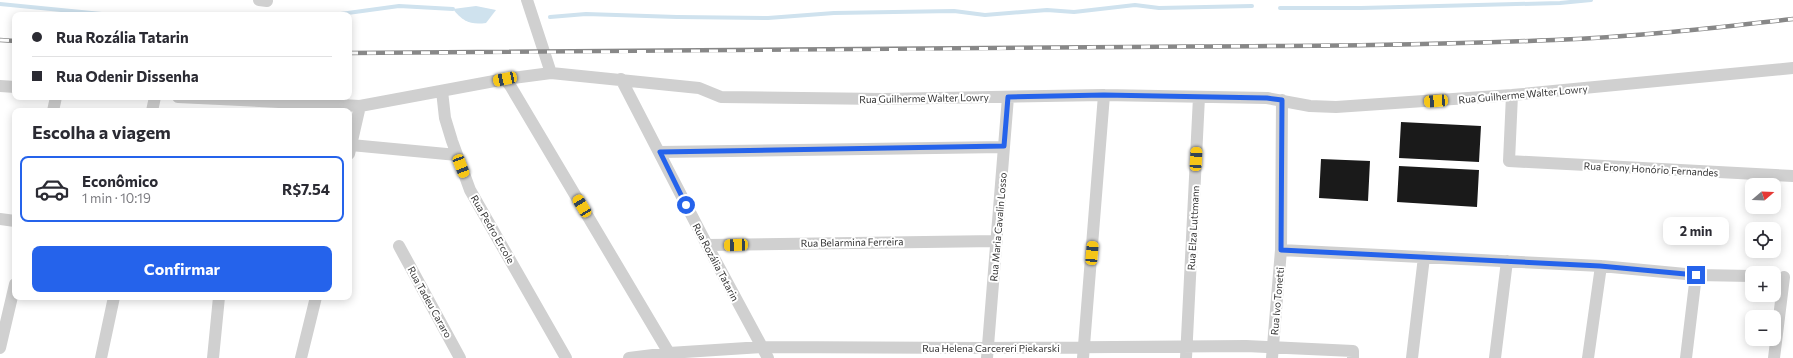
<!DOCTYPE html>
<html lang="pt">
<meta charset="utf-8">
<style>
:root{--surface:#fff;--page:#f2f2f3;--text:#2b2b33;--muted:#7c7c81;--line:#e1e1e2;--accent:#2563eb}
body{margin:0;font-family:Commissioner,sans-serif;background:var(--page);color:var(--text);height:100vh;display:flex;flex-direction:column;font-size:15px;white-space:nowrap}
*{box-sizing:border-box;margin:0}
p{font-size:13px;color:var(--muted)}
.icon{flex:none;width:22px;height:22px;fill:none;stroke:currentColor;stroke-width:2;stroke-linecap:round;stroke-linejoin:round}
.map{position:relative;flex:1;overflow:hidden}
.details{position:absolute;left:12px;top:108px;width:340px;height:192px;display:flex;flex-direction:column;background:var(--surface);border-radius:8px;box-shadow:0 2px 10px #0003}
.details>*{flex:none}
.guide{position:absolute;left:12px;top:12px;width:340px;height:88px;border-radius:8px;box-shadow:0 2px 10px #0003;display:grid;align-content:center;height:88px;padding:0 20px;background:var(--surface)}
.needle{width:26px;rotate:71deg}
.tools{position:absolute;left:1745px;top:178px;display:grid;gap:8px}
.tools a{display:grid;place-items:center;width:36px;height:36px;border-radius:8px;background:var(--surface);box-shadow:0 2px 10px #0003;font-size:20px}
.end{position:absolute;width:18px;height:18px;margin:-9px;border:5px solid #2563eb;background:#fff;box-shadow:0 0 0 2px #fff}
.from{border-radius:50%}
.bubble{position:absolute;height:28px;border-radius:8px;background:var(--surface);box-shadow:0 2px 10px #0003;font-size:13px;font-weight:700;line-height:28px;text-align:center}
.car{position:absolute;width:12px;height:24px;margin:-12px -6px;border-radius:5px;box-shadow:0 0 3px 1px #0007;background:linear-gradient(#f5c518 24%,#345 0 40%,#f5c518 0 76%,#345 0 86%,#f5c518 0)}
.guide b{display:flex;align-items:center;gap:14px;height:38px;font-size:15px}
.guide b+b{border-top:1px solid var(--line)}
.guide i{width:10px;height:10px;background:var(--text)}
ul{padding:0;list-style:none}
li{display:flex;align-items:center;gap:12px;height:66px;margin:0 8px 6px;padding:0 12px;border:2px solid transparent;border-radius:8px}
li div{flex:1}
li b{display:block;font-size:15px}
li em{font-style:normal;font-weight:700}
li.current{border-color:var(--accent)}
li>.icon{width:36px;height:36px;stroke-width:1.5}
h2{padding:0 20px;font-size:18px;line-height:48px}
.primary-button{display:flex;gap:8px;margin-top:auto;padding:8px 20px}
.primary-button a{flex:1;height:46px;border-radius:8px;background:var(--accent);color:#fff;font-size:16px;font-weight:700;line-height:46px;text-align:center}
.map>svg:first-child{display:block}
</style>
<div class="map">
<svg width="1793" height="358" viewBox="0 0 1793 358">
<rect width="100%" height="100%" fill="#fff"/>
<path fill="#cfe2ee" d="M476 6 496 10 486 23C471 25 463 22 453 9Z"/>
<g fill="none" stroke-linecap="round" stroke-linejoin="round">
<path stroke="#cfe2ee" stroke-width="4" d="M0 4 112 15
M1280 8H1361L1560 3 1591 0
M333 15 399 6 453 9
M550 17 586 14 677 17 768 18 834 13 954 11 985 15 1047 10 1074 12 1135 5 1159 8 1252 6"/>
</g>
<path fill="#1a1a1a" d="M1401 122 1481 126 1479 162 1399 158Z
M1321 159 1370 161 1368 201 1319 198Z
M1399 166 1479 170 1477 207 1397 202Z"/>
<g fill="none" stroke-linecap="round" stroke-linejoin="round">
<path stroke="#d0d0d0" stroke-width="12" d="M259 0 267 1
M527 0 551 73
M505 79 511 87 672 358
M621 79 707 245 768 358
M0 86 15 87
M442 91 445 118 452 141 470 190 566 358
M1512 95 1509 161 1793 176
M178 97 360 106 505 79 551 73 699 88 721 97 883 99 1104 95 1267 98 1310 106 1336 107 1512 95 1793 68
M53 111 56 97
M152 111 155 97
M351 145 457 155
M660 152 1004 147
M349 154 360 106
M0 219 15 221
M707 245 997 241
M399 246 460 358
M1281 250 1601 266 1696 275 1752 276
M0 348 15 284
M101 358 114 297
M213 358 219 297
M301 358 316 297
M629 358 669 353 762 347 987 348 1246 346 1353 351V358
M987 358 1008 97
M1083 358 1104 95
M1186 358 1199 97
M1272 358 1281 250 1282 100
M1412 358 1424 257
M1495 358 1507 261
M1588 358 1601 266
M1686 358 1696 275
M1774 358 1784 277"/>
<defs>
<path id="rail" d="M0 40 15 41
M349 53C608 52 867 50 1126 47 1269 46 1412 46 1554 40 1634 37 1714 28 1793 19"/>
</defs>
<use href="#rail" stroke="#888" stroke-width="4.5"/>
<use href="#rail" stroke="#fff" stroke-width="3" stroke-dasharray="9" stroke-linecap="butt"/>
</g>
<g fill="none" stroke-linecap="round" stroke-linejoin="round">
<path stroke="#2563eb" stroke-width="5" d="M686 205 660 152 1004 146 1008 97 1104 95 1267 98 1282 100 1281 250 1600 266 1696 275"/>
</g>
<g text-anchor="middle" stroke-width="4" stroke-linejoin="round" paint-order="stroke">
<g font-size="10" fill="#333" stroke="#fff">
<text transform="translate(1523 94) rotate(-5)" y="4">Rua Guilherme Walter Lowry</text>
<text transform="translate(924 98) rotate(-1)" y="4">Rua Guilherme Walter Lowry</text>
<text transform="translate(1651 169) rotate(3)" y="4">Rua Erony Honório Fernandes</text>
<text transform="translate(998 227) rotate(-85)" y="4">Rua Maria Cavalin Losso</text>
<text transform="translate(1193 228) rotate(-87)" y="4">Rua Elza Luttmann</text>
<text transform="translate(493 229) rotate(60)" y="4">Rua Pedro Ercole</text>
<text transform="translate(852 242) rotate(-1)" y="4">Rua Belarmina Ferreira</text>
<text transform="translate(716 262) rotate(62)" y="4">Rua Rozália Tatarin</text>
<text transform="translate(1277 301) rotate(-85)" y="4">Rua Ivo Tonetti</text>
<text transform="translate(430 302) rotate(61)" y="4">Rua Tadeu Cararo</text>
<text x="991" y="352">Rua Helena Carcereri Piekarski</text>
</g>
</g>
</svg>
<div class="tools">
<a><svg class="needle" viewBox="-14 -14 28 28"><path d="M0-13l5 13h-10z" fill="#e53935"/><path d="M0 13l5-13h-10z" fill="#7c7c81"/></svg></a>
<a><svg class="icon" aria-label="locate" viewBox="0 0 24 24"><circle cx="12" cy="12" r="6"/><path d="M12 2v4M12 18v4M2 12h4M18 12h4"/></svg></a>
<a>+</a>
<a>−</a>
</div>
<i class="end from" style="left:686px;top:205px"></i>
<i class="end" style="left:1696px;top:275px"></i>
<div class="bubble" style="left:1663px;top:217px;width:66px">2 min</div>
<i class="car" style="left:505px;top:79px;rotate:258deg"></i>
<i class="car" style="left:1436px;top:101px;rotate:266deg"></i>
<i class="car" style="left:1196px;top:159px;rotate:3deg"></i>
<i class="car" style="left:461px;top:166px;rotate:159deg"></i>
<i class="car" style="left:582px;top:206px;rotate:329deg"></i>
<i class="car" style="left:736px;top:245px;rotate:268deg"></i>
<i class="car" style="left:1092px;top:253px;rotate:5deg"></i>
<div class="guide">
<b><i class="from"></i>Rua Rozália Tatarin</b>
<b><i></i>Rua Odenir Dissenha</b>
</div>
<section class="details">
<h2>Escolha a viagem</h2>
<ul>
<li class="current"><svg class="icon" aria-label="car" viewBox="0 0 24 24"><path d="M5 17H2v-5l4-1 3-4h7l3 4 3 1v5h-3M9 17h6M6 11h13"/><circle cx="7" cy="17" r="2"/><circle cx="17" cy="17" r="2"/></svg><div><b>Econômico</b><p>1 min · 10:19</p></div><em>R$7.54</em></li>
</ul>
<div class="primary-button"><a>Confirmar</a></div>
</section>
</div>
